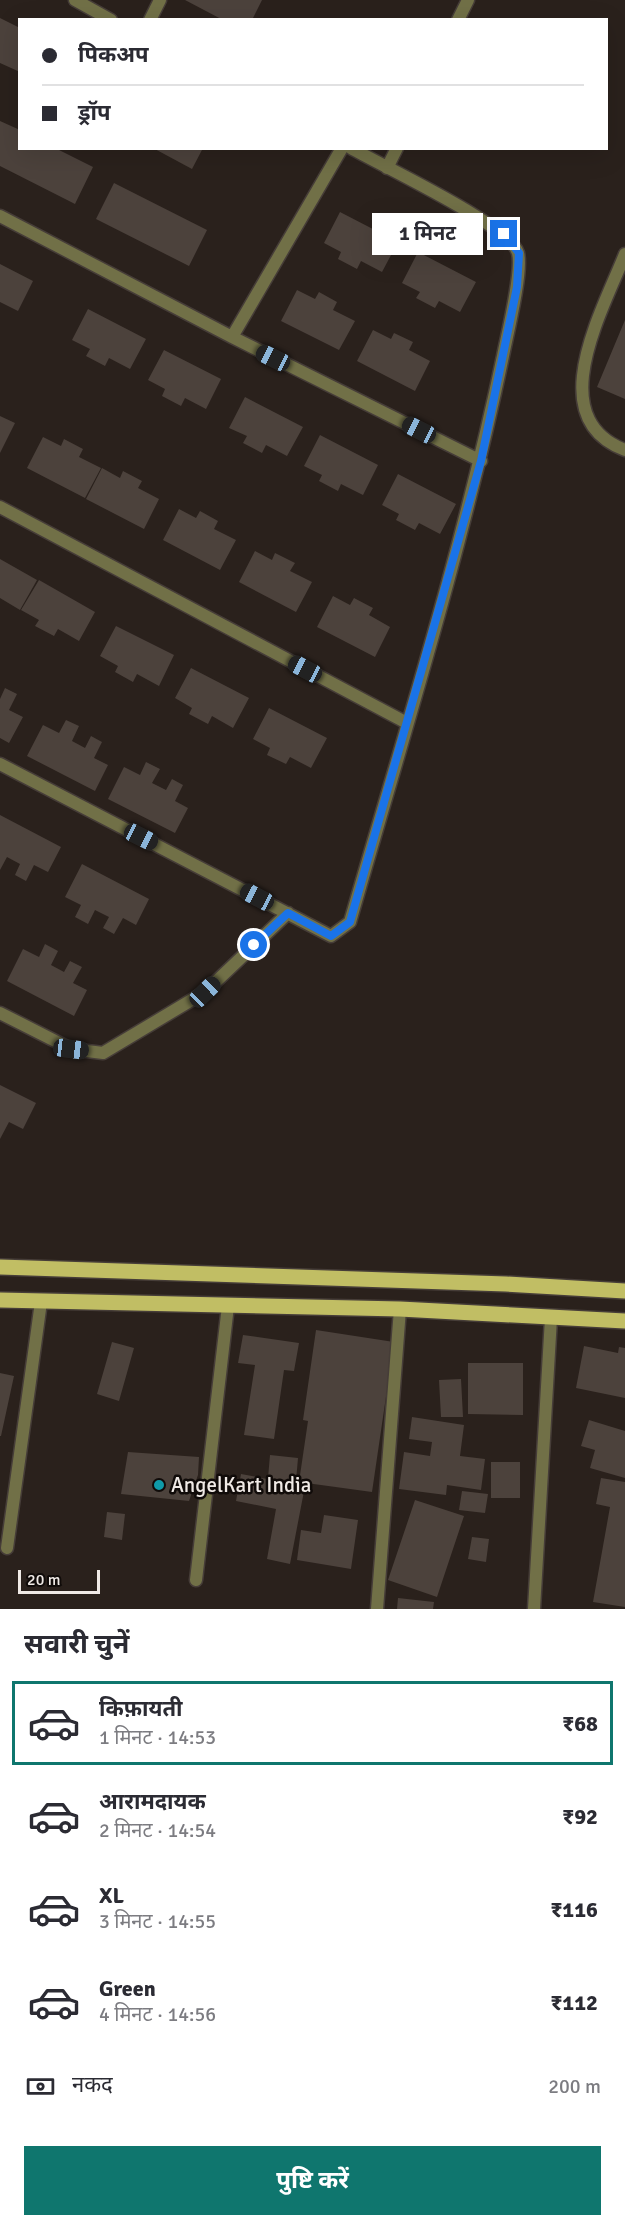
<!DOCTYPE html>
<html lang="hi">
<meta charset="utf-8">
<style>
:root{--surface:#fff;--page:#f2f2f3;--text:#2b2b33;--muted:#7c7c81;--line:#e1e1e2;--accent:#0f766e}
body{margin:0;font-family:Signika,"Noto Sans Devanagari",sans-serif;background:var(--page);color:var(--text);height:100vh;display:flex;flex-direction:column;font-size:22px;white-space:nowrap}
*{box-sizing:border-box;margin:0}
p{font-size:20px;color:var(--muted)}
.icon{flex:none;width:33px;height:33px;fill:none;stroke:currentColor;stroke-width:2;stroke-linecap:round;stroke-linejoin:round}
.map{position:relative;height:1609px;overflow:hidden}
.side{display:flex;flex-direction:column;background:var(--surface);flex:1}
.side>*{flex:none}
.banner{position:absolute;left:18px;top:18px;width:590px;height:132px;border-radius:0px;box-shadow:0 6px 24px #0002;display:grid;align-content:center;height:132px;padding:0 24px;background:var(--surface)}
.scale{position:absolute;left:18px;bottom:15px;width:82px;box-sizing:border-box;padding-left:6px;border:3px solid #f0eae6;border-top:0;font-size:16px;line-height:21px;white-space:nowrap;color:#f0eae6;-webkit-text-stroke:4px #100b09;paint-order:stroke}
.end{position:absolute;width:27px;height:27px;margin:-14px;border:8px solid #1a73e8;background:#fff;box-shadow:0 0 0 3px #fff}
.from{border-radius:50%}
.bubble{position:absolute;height:42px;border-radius:0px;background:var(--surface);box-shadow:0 6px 24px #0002;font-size:20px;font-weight:700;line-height:42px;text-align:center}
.car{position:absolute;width:18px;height:36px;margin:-18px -9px;border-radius:8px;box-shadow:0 0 4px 2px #0007;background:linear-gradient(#222 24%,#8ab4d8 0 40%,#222 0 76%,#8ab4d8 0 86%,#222 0)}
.banner b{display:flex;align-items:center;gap:21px;height:57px;font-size:22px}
.banner b+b{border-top:2px solid var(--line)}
.banner i{width:15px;height:15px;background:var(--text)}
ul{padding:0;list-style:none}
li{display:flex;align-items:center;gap:18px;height:84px;margin:0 12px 9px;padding:0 12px;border:3px solid transparent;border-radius:0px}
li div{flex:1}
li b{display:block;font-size:22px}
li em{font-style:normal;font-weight:700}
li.on{border-color:var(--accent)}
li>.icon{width:54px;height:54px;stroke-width:1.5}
h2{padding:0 24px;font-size:27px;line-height:72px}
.pay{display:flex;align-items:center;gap:15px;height:66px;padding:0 24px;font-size:22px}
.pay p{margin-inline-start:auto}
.cta{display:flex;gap:12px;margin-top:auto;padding:12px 24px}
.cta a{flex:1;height:69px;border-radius:0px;background:var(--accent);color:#fff;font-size:24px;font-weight:700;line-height:69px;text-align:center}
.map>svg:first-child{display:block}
</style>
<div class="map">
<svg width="625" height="1609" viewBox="0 0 625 1609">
<rect width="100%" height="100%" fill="#2a211c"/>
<path fill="#4c423c" d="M185 0H262L252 20H223Z
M0 18 20 28V72L0 63Z
M0 121 20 130V148H55L93 167 75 204 0 166Z
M153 148H203L192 169Z
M114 183 207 230 189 266 96 219Z
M340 212 398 242 382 272 361 261 357 269 338 259 341 252 324 243Z
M418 252 476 282 460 312 439 301 435 308 416 298 420 292 402 283Z
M0 264 33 281 18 311 0 302Z
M297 290 315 299 319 292 337 302 333 310 355 321 339 350 281 321Z
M88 309 146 339 130 369 109 358 105 366 86 356 90 349 72 340Z
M625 320V399L597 387Z
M373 330 391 339 394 333 413 342 409 350 430 361 415 391 357 361Z
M164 350 221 379 206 409 185 398 181 406 162 396 165 389 148 380Z
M245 397 303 427 287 456 266 445 262 453 243 443 247 436 229 428Z
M0 416 15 423 0 453Z
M320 435 378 465 363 495 341 484 338 491 319 481 322 475 304 466Z
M43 437 61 446 64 439 83 449 79 457 101 468 85 498 27 468Z
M102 468 120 478 123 471 142 481 138 488 159 499 144 529 86 499Z
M398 474 456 504 440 534 419 523 415 530 396 520 399 514 382 505Z
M179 509 196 518 200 511 218 521 214 529 236 540 220 570 163 540Z
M255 551 272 560 275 553 295 563 290 571 312 582 296 612 239 582Z
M0 559 37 580 20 610 0 598Z
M39 580 95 612 79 641 58 629 54 636 35 626 39 620 21 610Z
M333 596 350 605 354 598 373 608 369 615 390 627 375 657 317 627Z
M116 626 174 655 159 686 137 674 133 682 115 672 118 666 100 656Z
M191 668 249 698 233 728 212 716 208 724 189 714 192 708 175 698Z
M5 688 17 694 9 710 23 717 9 743 0 738V699Z
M269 708 327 738 311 768 290 757 286 764 267 755 270 748 253 739Z
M66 720 79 726 72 741 85 748 91 736 102 742 94 758 108 765 95 791 27 756 43 725 59 733Z
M146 762 160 769 152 783 166 790 172 779 183 785 175 801 188 808 175 833 108 799 124 767 140 775Z
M0 815 61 847 48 872 34 865 26 881 15 875 20 864 7 857 0 870Z
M82 864 149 899 136 925 123 918 114 934 103 928 109 917 95 910 88 924 75 917 81 905 65 897Z
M45 944 58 951 51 965 64 972 70 961 82 967 73 983 87 990 74 1016 7 981 23 949 39 957Z
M0 1085 36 1103 23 1129 9 1122 0 1139Z
M316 1330 394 1342 372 1492 299 1482 308 1421 303 1420Z
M243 1335 299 1343 294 1371 284 1370 274 1439 244 1435 255 1365 238 1363Z
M112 1342 134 1348 119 1401 97 1394Z
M584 1346 618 1353 619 1347 625 1348V1398L576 1388Z
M468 1363H523V1415L468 1414Z
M0 1373 14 1376 1 1436H0Z
M461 1379 463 1417H441L439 1380Z
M412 1417 464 1425 460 1456 485 1459 481 1490 447 1485 446 1495 399 1489 404 1452 430 1456 432 1442 409 1439Z
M589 1420 625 1431V1478L590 1468 595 1450 581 1446Z
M128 1452 199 1457 198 1475 189 1501 121 1494Z
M270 1455 298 1458 296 1481 268 1478Z
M491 1462H520V1498H491Z
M241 1474 305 1486 290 1564 267 1559 276 1509 236 1501Z
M601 1478 625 1482V1607L593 1602 610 1507 596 1504Z
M462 1491 488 1494 485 1513 459 1510Z
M415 1500 464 1516 437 1597 388 1580Z
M107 1512 125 1514 122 1540 104 1537Z
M324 1515 358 1520 351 1569 297 1560 301 1530 321 1533Z
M472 1537 489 1539 486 1562 468 1559Z
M398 1598 434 1602 433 1609H397Z"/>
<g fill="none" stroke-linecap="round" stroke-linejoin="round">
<defs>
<path id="service" d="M625 254C603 310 541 418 625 450"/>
<path id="minor" d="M75 0 111 20
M150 20 160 0
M458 20 468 0
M387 168 397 148
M0 216 232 337 481 461
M232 337 342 148
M0 507 407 723
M0 764 331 936 350 922C404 734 463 547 503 356 507 335 523 272 518 253 511 226 380 165 351 148
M0 1013 71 1049 103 1053 205 992 288 913
M7 1548 41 1302
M196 1580 228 1306
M377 1609 400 1309"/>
<path id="tertiary" d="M534 1609 551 1318"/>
<path id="primary" d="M0 1267 506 1284 625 1291
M0 1300 400 1309 625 1321"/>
</defs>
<use href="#service" stroke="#463d38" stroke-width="15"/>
<use href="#minor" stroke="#463d38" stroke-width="15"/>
<use href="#tertiary" stroke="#463d38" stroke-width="15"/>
<use href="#primary" stroke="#463d38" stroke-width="18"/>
<use href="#service" stroke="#717047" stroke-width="12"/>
<use href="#minor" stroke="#717047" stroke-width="12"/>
<use href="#tertiary" stroke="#717047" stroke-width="12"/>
<use href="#primary" stroke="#c1be64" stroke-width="15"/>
</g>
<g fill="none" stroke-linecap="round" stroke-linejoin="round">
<path stroke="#1a73e8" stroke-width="8" d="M254 945 288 913 331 936 350 922 481 461 517 287 519 253 504 234"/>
</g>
<circle fill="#0f9aa8" stroke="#100b09" stroke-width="2" cx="159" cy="1485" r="6"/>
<g text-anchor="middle" stroke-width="5" stroke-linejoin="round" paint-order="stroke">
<g font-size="21" fill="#f0eae6" stroke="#100b09" text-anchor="start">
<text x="171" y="1492">AngelKart India</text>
</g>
</g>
</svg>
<div class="scale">20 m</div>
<i class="end from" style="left:254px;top:945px"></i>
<i class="end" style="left:504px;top:234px"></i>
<div class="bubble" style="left:372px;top:213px;width:111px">1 मिनट</div>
<i class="car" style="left:273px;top:358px;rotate:296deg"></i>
<i class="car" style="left:419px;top:430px;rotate:297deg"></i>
<i class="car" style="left:305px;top:669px;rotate:298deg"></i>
<i class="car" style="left:141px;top:837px;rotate:117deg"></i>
<i class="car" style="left:257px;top:897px;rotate:298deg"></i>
<i class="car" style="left:205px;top:992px;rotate:46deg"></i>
<i class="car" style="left:71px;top:1049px;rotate:97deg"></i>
<div class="banner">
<b><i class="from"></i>पिकअप</b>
<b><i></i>ड्रॉप</b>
</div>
</div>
<section class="side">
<h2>सवारी चुनें</h2>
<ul>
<li class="on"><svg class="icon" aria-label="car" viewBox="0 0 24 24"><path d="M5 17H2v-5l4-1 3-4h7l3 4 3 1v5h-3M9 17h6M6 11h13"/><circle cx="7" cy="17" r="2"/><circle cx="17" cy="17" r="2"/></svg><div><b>किफ़ायती</b><p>1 मिनट · 14:53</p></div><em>₹68</em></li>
<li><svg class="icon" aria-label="car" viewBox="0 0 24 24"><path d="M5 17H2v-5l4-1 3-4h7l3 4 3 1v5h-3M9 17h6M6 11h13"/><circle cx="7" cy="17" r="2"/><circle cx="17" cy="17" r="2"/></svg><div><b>आरामदायक</b><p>2 मिनट · 14:54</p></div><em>₹92</em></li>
<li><svg class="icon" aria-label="car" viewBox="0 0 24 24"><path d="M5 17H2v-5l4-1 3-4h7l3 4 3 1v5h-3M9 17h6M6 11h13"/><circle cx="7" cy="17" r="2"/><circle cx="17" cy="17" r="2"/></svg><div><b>XL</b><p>3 मिनट · 14:55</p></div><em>₹116</em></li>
<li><svg class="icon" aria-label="car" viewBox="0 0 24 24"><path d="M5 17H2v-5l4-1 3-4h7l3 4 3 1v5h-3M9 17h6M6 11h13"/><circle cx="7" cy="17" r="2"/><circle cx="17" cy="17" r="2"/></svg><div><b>Green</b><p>4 मिनट · 14:56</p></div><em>₹112</em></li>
</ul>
<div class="pay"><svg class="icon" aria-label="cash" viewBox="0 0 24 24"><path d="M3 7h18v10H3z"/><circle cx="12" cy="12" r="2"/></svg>नकद<p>200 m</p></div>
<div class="cta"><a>पुष्टि करें</a></div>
</section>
